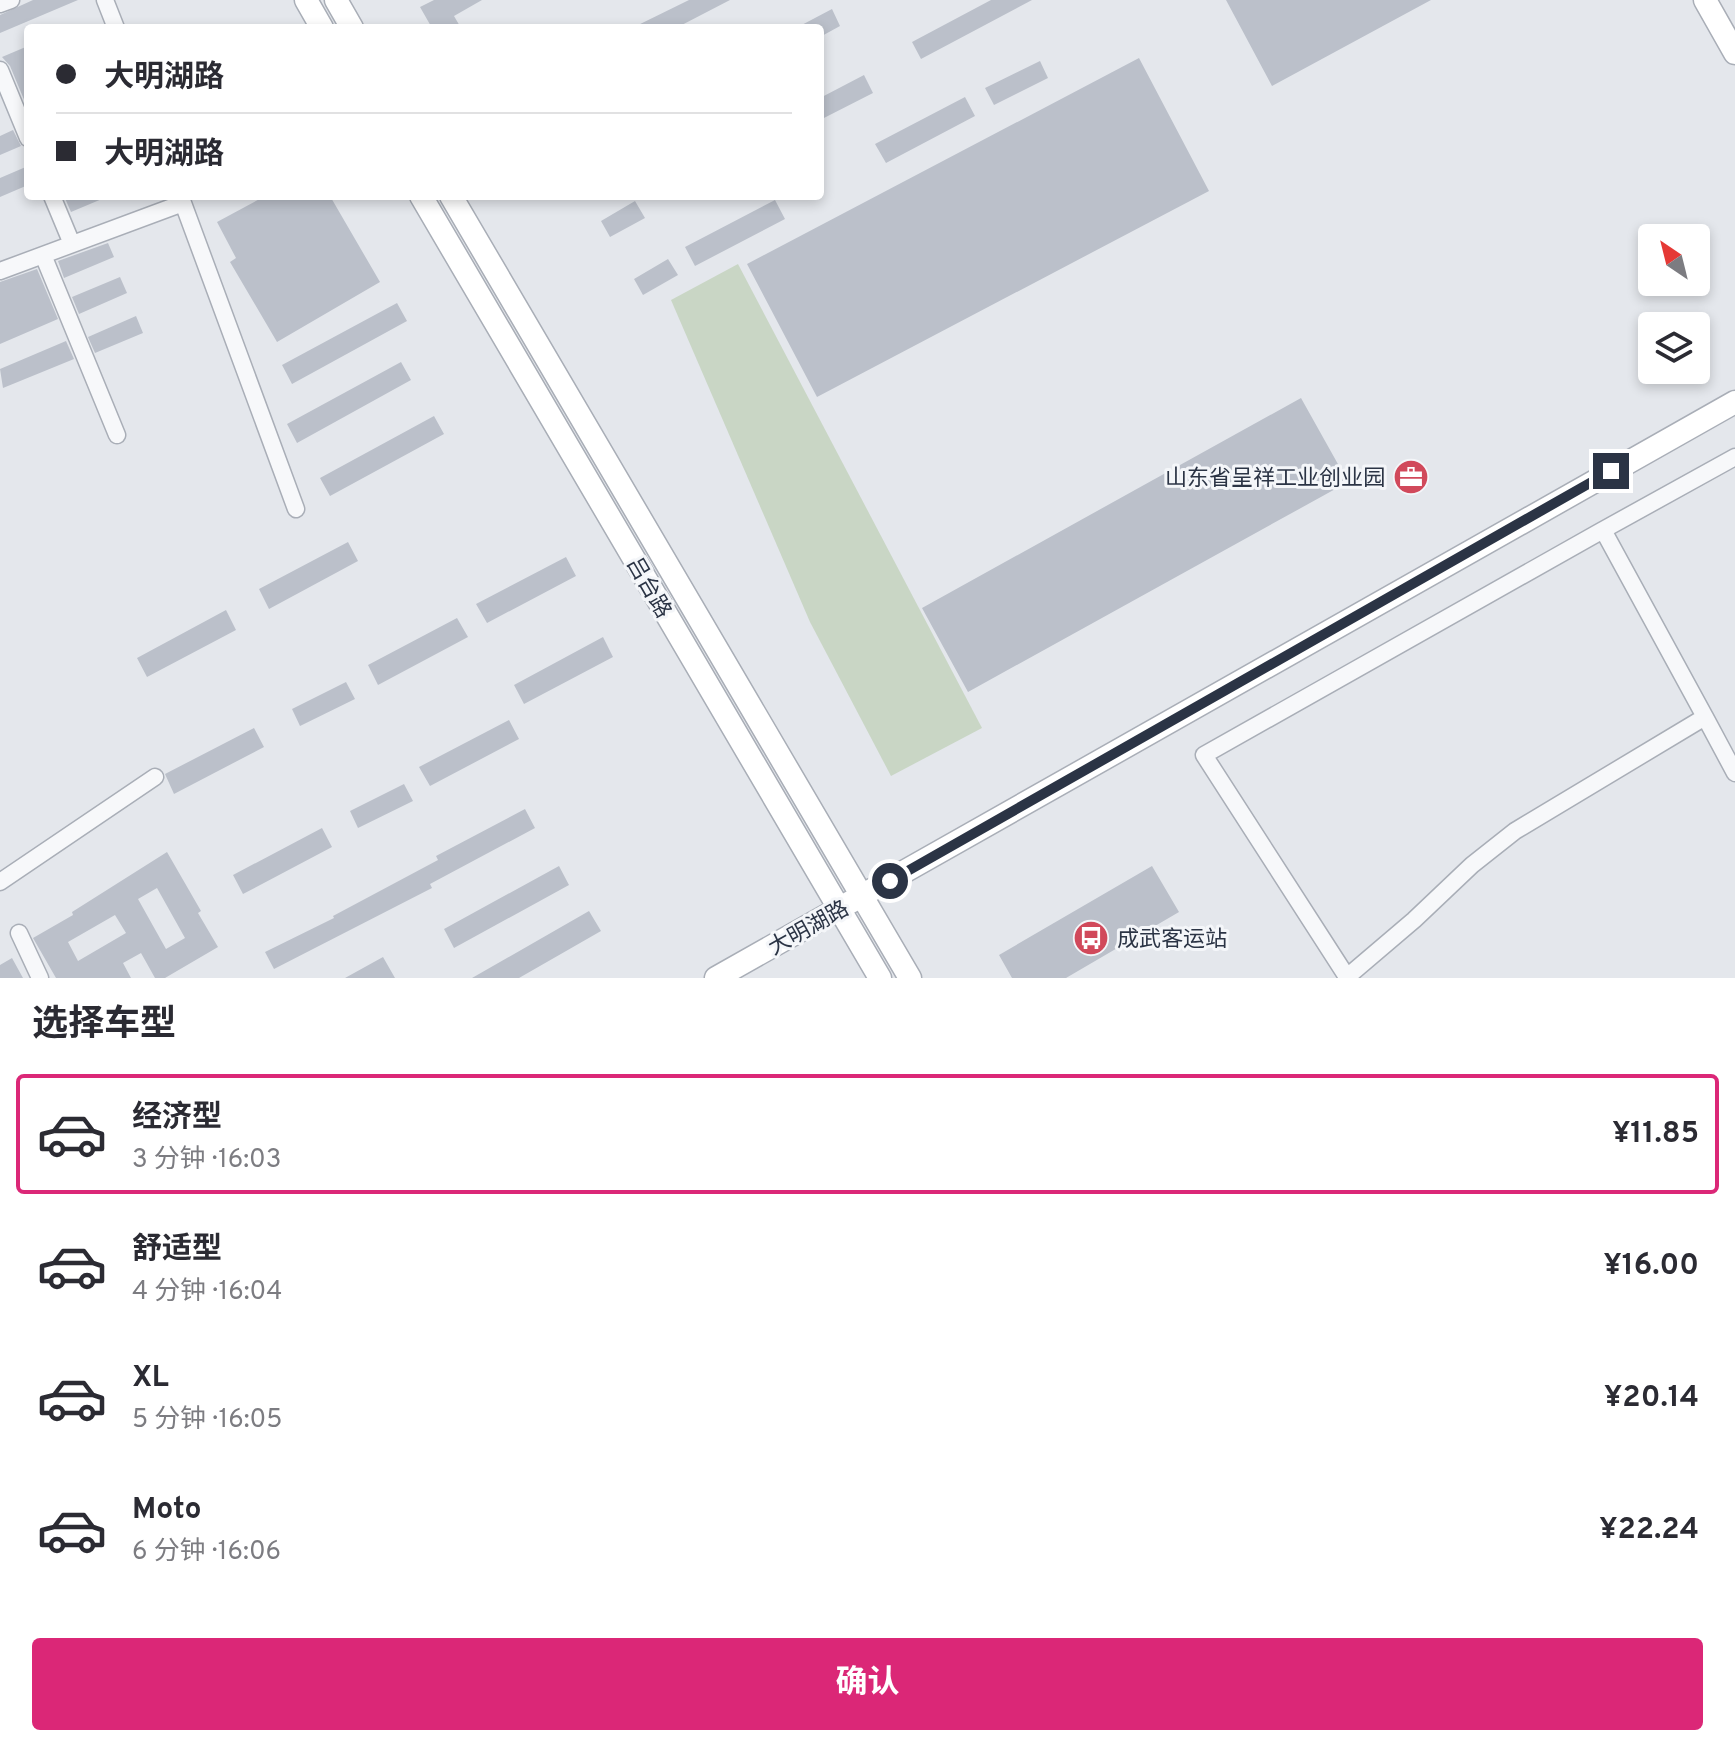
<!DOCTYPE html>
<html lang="zh">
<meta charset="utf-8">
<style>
:root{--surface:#fff;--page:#f2f2f3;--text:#2b2b33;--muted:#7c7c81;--line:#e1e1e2;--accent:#db2777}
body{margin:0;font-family:Overpass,"Noto Sans SC",sans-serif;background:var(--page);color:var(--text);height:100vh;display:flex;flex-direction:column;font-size:30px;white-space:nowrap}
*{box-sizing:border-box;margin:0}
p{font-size:26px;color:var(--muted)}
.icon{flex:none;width:44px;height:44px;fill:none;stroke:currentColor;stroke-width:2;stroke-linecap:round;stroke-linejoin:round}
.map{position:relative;height:978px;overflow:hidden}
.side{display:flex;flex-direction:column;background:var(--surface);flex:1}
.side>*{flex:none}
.banner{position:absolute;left:24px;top:24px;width:800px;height:176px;border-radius:8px;box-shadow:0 4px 12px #0003;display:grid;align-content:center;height:176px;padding:0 32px;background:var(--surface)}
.needle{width:52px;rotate:325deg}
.fabs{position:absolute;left:1638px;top:224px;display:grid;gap:16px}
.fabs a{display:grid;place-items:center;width:72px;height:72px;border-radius:8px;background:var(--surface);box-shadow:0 4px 12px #0003;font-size:40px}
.end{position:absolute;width:36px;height:36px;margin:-18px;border:10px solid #2b3445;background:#fff;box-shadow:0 0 0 4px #fff}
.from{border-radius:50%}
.banner b{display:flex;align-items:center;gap:28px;height:76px;font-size:30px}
.banner b+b{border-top:2px solid var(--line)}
.banner i{width:20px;height:20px;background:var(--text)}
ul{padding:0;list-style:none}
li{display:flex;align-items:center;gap:24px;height:120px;margin:0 16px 12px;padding:0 16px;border:4px solid transparent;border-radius:8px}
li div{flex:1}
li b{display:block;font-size:30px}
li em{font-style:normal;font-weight:700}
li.selected{border-color:var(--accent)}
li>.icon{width:72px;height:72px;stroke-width:1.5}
h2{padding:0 32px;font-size:36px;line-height:96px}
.primary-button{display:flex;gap:16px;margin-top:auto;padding:16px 32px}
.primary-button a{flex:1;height:92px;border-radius:8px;background:var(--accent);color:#fff;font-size:32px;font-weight:700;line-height:92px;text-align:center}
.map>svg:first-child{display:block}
</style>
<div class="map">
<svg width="1735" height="978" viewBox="0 0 1735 978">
<rect width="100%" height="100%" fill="#e4e7ec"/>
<path fill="#c9d6c5" d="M738 264 982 728 891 776 810 622 671 300Z"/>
<path fill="#bbc0ca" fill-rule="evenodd" d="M33 0H78L0 33V15Z
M434 0H482L454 16 461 28H432L420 7Z
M689 0H730L676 28H632Z
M991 0H1032L921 59 912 42Z
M1226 0H1431L1272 86Z
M832 9 840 26 820 37V28H796Z
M28 46V100L25 102 10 66 2 57Z
M1139 58 1209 191 817 397 747 264Z
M1040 61 1048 78 994 105 985 88Z
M864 75 873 93 820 120V98Z
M965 97 975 116 886 163 875 144Z
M13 130 21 146 0 155V136Z
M28 166V185L0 197V178Z
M64 196H109L71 212Z
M265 196H330L380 282 277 342 230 262 236 258 217 222Z
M775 200 785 219 695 266 685 247Z
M635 201 645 218 610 237 601 221Z
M108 243 114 257 64 278 58 261Z
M668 259 678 275 643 295 634 279Z
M37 269 58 319 0 344V282Z
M120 277 127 293 79 314 72 297Z
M397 303 407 321 292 384 282 365Z
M136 316 143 333 95 353 88 337Z
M66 341 74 359 3 388 0 369Z
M401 362 411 380 297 443 287 424Z
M1301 398 1348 482 968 692 922 608Z
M434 416 444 434 330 496 320 478Z
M348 542 358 561 269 609 259 589Z
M566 557 576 576 487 623 476 604Z
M226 610 236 630 147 677 137 658Z
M457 618 468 637 378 685 368 665Z
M603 637 613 657 524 704 514 685Z
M346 682 355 699 300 726 292 709Z
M509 720 519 739 430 786 419 767Z
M254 728 264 747 174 794 165 774Z
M404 784 413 801 358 828 350 811Z
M525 809 535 828 430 884 432 888 274 969 265 952 334 918 333 916 438 860 436 856Z
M322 828 332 847 243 894 233 875Z
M167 852 201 911 198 913 218 947 165 978H155L141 953 123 963 131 978H56L33 938 73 915 72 912ZM157 888 185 938 166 949 138 899ZM115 915 126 933 78 961 68 942Z
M559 866 569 885 454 948 444 929Z
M1152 866 1179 912 1066 978H1012L999 955Z
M589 911 601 931 519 978H472Z
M383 957 395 978H345Z
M12 958 23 978H0V965Z"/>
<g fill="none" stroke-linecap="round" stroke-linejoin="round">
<defs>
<path id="street" d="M105 0 116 28
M0 4 11 0
M0 70 28 138
M52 196 72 244
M183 203 296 509
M43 255 117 435
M0 271 183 203 180 196
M1603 530 1705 717 1515 831 1472 865 1414 920 1347 977 1204 755Z
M1603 530 1735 457
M1705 717 1735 773
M0 882 155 777
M19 933 40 978"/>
<path id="secondary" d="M306 0 322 28
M336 0 352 28
M1705 0 1735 53
M421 196 880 978
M451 196 910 978
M716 978 1735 402"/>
</defs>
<use href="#street" stroke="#a9aeb7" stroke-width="19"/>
<use href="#secondary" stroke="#a9aeb7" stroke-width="25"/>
<use href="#street" stroke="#f7f8fa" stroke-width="16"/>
<use href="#secondary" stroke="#fff" stroke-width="22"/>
</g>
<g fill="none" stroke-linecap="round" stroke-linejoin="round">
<path stroke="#2b3445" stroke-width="10" d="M890 881 1611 471"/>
</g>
<defs>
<symbol id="office-disc" viewBox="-11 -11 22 22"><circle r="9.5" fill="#d1495b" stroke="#f4f6f9"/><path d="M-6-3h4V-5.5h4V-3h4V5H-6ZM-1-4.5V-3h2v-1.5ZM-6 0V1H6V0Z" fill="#fff"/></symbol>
<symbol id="bus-disc" viewBox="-11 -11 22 22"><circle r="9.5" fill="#d1495b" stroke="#f4f6f9"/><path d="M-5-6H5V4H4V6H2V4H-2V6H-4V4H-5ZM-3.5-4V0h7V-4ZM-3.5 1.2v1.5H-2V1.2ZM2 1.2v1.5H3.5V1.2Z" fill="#fff"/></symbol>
</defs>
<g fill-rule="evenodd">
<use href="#office-disc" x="1391" y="457" width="40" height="40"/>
<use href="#bus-disc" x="1071" y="918" width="40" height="40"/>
</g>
<g text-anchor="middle" stroke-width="6" stroke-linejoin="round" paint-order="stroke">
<g font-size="22" fill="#2b3445" stroke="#f4f6f9" text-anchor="end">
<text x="1385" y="485">山东省呈祥工业创业园</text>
<text x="1117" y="946" text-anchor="start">成武客运站</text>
</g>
<g font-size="22" fill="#2b3445" stroke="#f4f6f9">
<text transform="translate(650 587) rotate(60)" y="8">吕台路</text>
<text transform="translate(808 927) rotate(-29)" y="8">大明湖路</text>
</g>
</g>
</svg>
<div class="fabs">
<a><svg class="needle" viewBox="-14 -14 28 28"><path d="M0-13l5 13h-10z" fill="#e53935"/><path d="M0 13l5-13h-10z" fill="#7c7c81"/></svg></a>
<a><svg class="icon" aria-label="layers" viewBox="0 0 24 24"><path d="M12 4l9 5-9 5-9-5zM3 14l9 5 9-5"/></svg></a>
</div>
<i class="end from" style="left:890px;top:881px"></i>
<i class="end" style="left:1611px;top:471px"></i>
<div class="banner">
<b><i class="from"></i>大明湖路</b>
<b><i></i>大明湖路</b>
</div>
</div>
<section class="side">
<h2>选择车型</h2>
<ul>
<li class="selected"><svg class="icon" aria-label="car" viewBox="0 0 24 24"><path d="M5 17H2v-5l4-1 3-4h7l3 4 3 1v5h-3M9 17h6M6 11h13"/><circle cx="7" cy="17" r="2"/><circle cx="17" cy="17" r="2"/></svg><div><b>经济型</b><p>3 分钟 · 16:03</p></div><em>¥11.85</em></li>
<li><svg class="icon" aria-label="car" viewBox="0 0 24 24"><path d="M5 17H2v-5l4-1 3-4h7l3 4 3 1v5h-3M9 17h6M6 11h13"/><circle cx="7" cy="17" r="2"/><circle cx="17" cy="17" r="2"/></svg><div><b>舒适型</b><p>4 分钟 · 16:04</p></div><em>¥16.00</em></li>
<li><svg class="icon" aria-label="car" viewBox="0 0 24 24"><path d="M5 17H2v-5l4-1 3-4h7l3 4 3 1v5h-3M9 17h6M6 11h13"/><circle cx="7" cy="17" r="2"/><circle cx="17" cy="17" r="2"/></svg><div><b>XL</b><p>5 分钟 · 16:05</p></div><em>¥20.14</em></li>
<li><svg class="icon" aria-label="car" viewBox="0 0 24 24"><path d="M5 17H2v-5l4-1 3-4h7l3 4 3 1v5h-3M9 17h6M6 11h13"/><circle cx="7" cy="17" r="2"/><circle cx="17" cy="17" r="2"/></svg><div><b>Moto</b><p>6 分钟 · 16:06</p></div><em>¥22.24</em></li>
</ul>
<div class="primary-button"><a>确认</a></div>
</section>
